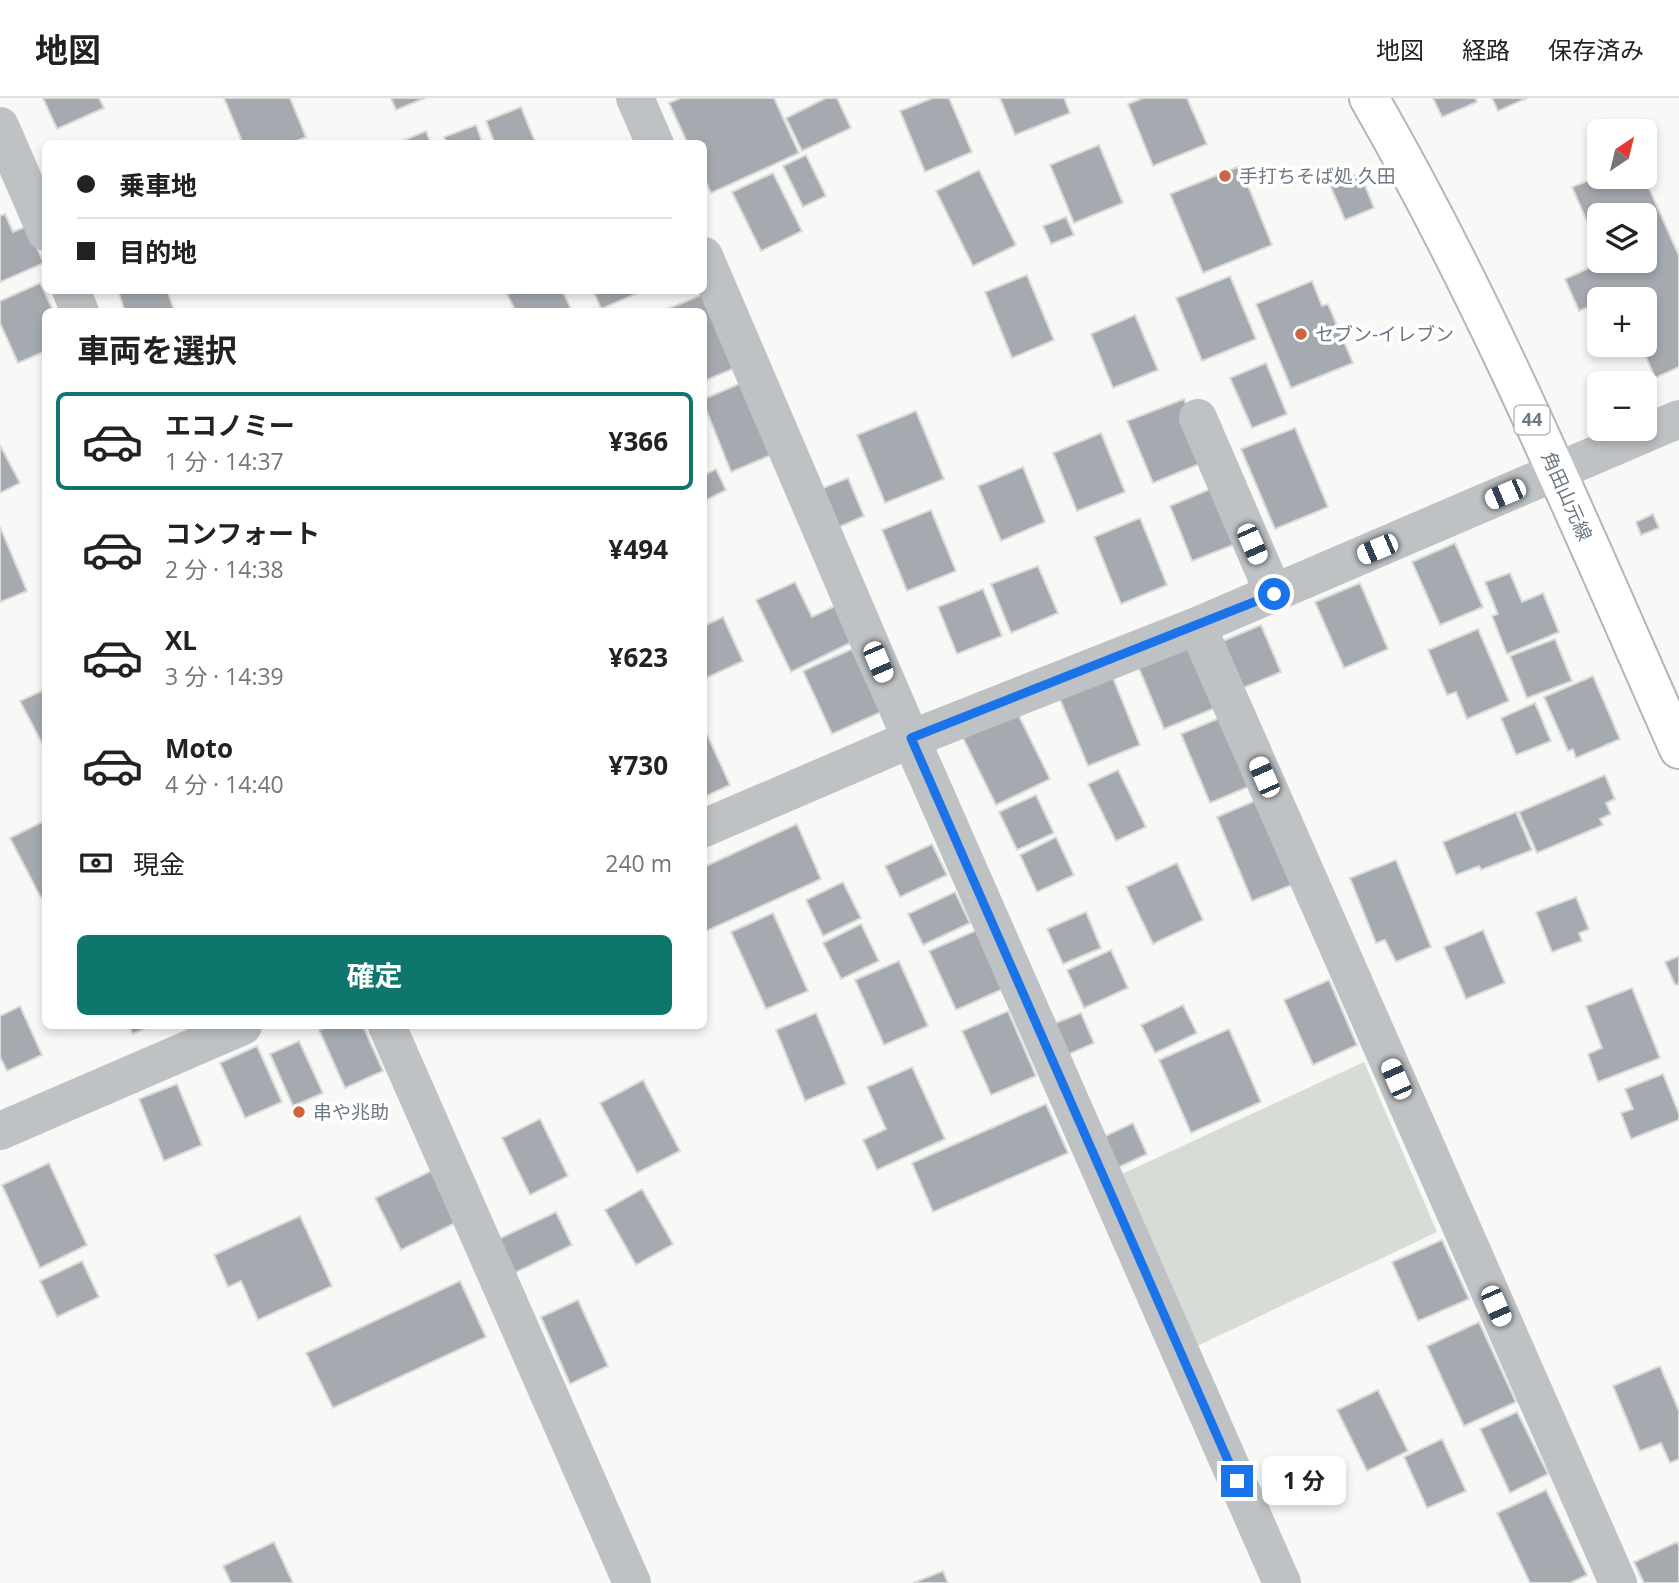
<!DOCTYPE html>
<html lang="ja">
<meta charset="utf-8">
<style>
:root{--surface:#fff;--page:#f2f2f2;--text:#222;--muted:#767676;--line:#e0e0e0;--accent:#0f766e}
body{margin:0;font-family:"Open Sans","Noto Sans JP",sans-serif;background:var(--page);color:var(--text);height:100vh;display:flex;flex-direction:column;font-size:26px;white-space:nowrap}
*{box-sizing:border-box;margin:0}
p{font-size:23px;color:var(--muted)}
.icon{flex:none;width:38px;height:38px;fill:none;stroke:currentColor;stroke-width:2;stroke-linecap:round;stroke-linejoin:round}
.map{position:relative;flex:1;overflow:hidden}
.panel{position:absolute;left:42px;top:210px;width:665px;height:721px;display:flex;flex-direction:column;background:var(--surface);border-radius:10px;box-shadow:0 4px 10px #0003}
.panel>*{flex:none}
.hud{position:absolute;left:42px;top:42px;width:665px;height:154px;border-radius:10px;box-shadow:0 4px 10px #0003;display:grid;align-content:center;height:154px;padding:0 35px;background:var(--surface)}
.needle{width:46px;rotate:35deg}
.fabs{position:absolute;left:1587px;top:21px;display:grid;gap:14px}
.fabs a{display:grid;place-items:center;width:70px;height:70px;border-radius:10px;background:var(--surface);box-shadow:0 4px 10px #0003;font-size:35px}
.end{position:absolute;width:32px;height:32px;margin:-16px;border:9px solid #1a73e8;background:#fff;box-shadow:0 0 0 4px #fff}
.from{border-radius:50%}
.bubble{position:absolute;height:49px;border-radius:10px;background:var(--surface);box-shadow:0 4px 10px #0003;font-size:23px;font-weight:700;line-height:49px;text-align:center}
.car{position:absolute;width:21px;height:42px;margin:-21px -10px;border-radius:9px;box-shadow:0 0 5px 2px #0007;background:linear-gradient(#fff 24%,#345 0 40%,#fff 0 76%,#345 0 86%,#fff 0)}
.hud b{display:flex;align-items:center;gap:24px;height:66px;font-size:26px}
.hud b+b{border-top:2px solid var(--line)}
.hud i{width:18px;height:18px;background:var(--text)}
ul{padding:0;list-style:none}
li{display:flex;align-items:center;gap:21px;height:98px;margin:0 14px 10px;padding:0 21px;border:4px solid transparent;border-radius:10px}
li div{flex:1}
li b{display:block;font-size:26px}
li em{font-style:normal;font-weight:700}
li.active{border-color:var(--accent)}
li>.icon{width:63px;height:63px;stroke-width:1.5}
h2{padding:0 35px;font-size:32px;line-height:84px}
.pay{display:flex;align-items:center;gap:18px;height:77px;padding:0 35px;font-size:26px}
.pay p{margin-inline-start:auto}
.cta{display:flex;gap:14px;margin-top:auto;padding:14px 35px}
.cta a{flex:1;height:80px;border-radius:10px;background:var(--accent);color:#fff;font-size:28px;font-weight:700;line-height:80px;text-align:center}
header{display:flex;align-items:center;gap:42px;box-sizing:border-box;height:98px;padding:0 35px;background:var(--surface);border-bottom:2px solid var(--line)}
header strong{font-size:33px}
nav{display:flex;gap:38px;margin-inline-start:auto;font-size:24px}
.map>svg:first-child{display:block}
</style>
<header>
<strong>地図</strong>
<nav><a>地図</a><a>経路</a><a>保存済み</a></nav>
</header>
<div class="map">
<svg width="1679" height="1485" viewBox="0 0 1679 1485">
<rect width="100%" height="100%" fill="#f8f8f6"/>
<path fill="#d8dcd6" d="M1364 964 1437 1134 1195 1249 1122 1076Z"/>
<path fill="#a4aab0" stroke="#dadad8" stroke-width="2" d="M43 0H99L104 10 57 31Z
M224 0H290L306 39 289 46H243Z
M391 0H425L396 12Z
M681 0H774L799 55 711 95 704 80V46H688L669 5Z
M826 0H837L851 30 802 53 786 20Z
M933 0H949L972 54 925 74 900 13Z
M1000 0H1064L1070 15 1015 37Z
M1143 0H1187L1207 46 1153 68 1128 6Z
M1433 0H1475L1477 4 1442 19Z
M1492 0H1527L1498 13Z
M521 9 536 46H495L486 23Z
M476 27 483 46H447L444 39Z
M426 33 431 46H395Z
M1099 47 1123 105 1074 125 1050 67Z
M806 57 826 98 803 109 783 68Z
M1240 68 1272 147 1203 175 1170 96Z
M979 72 1016 147 973 168 936 93Z
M773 75 802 133 761 153 732 94Z
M1360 75 1374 110 1345 122 1330 87Z
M1600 78 1644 79 1679 158V269L1655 280 1641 247H1645V201H1621L1619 196 1600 201V204L1579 213 1565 181 1604 163H1645V117H1600V153L1572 89Z
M5 116 13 134 27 128 44 165 0 184V118Z
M1066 119 1074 137 1051 146 1043 128Z
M1027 177 1054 242 1012 260 985 194Z
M1230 178 1256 241 1202 263 1176 200Z
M1312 183 1322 208 1328 206 1353 265 1291 290 1256 206Z
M40 185 54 214H46V253L18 265 0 225V203Z
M118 192H167L174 212 125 214Z
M505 192H562L572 213 516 214Z
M593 192H645L601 211Z
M704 196 735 270 704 283V214H660Z
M1135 217 1158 272 1113 290 1091 236Z
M1266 265 1287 316 1252 330 1230 280Z
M746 283 776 355 731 374 704 306V301Z
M1184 301 1209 362 1153 385 1127 323Z
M916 313 944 381 885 405 857 337Z
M1295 330 1328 409 1275 431 1241 351Z
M1101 335 1125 394 1077 413 1053 355Z
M0 347 20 385 0 395Z
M1023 369 1045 424 1001 443 978 388Z
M716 371 726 392 704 403V377Z
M848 380 864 418 839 429 823 390Z
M1215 389 1238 445 1192 463 1170 408Z
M931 412 956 473 907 493 882 432Z
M1653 416 1659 430 1641 437 1636 424Z
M1140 420 1167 487 1121 506 1094 439Z
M0 429 27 493 0 504Z
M1455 445 1483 509 1440 527 1412 464Z
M1038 468 1058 515 1011 535 991 486Z
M1510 475 1522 504 1543 495 1559 534 1507 556 1492 518 1498 516 1485 484Z
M795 484 812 519 837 507 854 543 791 574 756 502Z
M1360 485 1388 551 1344 570 1315 504Z
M983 491 1002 538 957 556 938 509Z
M723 519 743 563 704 581V528Z
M1261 527 1281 574 1243 590 1223 543Z
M1478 531 1509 603 1467 621 1456 594 1447 597 1428 552Z
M1555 541 1572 583 1527 600 1510 558Z
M1187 542 1215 610 1164 631 1136 563Z
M852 551 881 614 832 636 803 573Z
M1109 570 1140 647 1088 668 1056 592Z
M1593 578 1620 641 1576 660 1573 651 1568 653 1544 599Z
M46 591V653L20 603Z
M1535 605 1551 643 1516 657 1501 620Z
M1017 614 1050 681 996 707 963 640Z
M1222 619 1250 688 1210 705 1181 636Z
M704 630 730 687 704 699Z
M1118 672 1146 729 1116 743 1088 686Z
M1605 677 1615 701 1606 705 1611 716 1600 721 1603 727 1537 755 1519 714Z
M1036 697 1054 735 1017 752 999 714Z
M1259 701 1294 786 1252 803 1217 719Z
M1516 714 1532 752 1481 772 1479 768 1456 777 1443 744Z
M46 722V798L41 800 10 740Z
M797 726 821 781 704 834V769Z
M1056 739 1074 777 1037 794 1020 757Z
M932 746 947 777 900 799 885 768Z
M1396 762 1431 849 1396 864 1385 842 1376 845 1350 780Z
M1177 765 1203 822 1153 846 1126 789Z
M843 784 861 820 823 838 806 802Z
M955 794 970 825 923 847 908 816Z
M1576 799 1589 831 1579 835 1582 843 1552 854 1536 814Z
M1086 814 1101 850 1063 866 1047 831Z
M773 815 808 893 766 911 731 834Z
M861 826 879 863 841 881 823 845Z
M977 832 1003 891 956 912 929 853Z
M1483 832 1505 885 1466 901 1444 849Z
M1111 852 1128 890 1084 910 1067 872Z
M1679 858V886L1675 887 1665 864Z
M899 863 928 928 884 947 855 882Z
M1329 882 1357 947 1313 967 1284 902Z
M1632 890 1660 960 1598 984 1588 956 1602 950 1586 908Z
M1183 907 1197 935 1155 955 1141 927Z
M20 908 42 957 7 973 0 959V918Z
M1008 913 1036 978 991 997 962 933Z
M816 915 846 986 805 1003 776 932Z
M1081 915 1094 945 1067 957 1053 926Z
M129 928H150L133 936Z
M329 928H363L383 973 345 990 319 932Z
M1229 931 1261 1004 1191 1035 1159 962Z
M299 943 323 995 293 1008 270 956Z
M257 948 282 1004 245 1020 220 965Z
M912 969 945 1041 877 1072 863 1042 886 1031 867 989Z
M1663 976 1679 1016V1022L1631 1041 1621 1015 1633 1011 1625 991Z
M643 982 680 1053 637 1075 600 1005Z
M177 986 202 1047 164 1063 139 1001Z
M1046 1006 1068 1055 933 1114 912 1065Z
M540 1021 568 1078 530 1097 502 1040Z
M1133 1025 1147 1056 1113 1072 1099 1041Z
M49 1065 87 1147 40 1170 2 1087Z
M431 1073 457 1124 401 1152 375 1100Z
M642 1091 673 1146 636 1167 605 1112Z
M556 1114 572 1147 502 1181 486 1147Z
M300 1118 332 1188 258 1222 241 1183 228 1189 214 1157Z
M1442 1142 1469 1201 1418 1223 1392 1164Z
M82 1163 99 1199 57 1219 40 1183Z
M460 1183 486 1239 333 1310 306 1255Z
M578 1202 608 1268 570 1286 541 1219Z
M1479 1224 1516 1304 1464 1328 1427 1248Z
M1660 1268 1679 1313V1361L1670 1365 1661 1345 1640 1353 1613 1288Z
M1378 1292 1408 1353 1367 1373 1337 1312Z
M1517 1314 1548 1376 1510 1395 1480 1331Z
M1442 1341 1466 1393 1427 1410 1404 1359Z
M1546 1392 1587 1477 1570 1485H1530L1497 1415Z
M274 1444 293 1485H231L223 1468Z
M1677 1444 1679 1448V1485H1644L1634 1464Z
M943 1473 948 1485H913Z"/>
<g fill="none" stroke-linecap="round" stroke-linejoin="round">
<defs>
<path id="major" d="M1369 0C1489 208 1582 432 1679 651"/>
</defs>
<use href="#major" stroke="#b2b6b9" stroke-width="42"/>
<path stroke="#bec2c5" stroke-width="38" d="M635 0 655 46
M0 28 46 134
M704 158 911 641 1282 1485
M71 192 80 214
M1198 320 1274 496
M1197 528 1618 1485
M704 730 911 641 1197 528 1679 321
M387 928 632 1485
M0 1033 243 928"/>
<use href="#major" stroke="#fff" stroke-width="38"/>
</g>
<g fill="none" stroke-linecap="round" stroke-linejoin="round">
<path stroke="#1a73e8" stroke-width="9" d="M1237 1383 911 640 1274 496"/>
</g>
<g fill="#ce6540" stroke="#fff" stroke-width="2.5">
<circle cx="1225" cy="78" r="7"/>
<circle cx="1301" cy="236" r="7"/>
<circle cx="299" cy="1014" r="7"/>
</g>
<g text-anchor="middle" stroke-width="7" stroke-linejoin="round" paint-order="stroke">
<rect fill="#fff" stroke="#97a0a8" stroke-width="2" x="1514.5" y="307.5" width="35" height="29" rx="5"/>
<g font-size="18" font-weight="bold" fill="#6b7883">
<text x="1532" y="328">44</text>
</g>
<g font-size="19" fill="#6b7883" stroke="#fff" text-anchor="start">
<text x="1239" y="85">手打ちそば処 久田</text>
<text x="1315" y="243">セブン-イレブン</text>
<text x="313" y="1021">串や兆助</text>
</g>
<g font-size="19" fill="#6b7883" stroke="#fff">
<text transform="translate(1567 398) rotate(66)" y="7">角田山元線</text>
</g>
</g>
</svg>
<div class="fabs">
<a><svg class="needle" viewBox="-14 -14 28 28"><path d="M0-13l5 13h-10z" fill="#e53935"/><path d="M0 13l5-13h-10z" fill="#767676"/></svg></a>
<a><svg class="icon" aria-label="layers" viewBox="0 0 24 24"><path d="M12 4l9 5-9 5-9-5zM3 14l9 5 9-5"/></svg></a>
<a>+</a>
<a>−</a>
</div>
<i class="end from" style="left:1274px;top:496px"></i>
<i class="end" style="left:1237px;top:1383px"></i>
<div class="bubble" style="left:1262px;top:1358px;width:84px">1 分</div>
<i class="car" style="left:1505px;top:396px;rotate:247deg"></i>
<i class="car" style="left:1252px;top:446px;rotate:156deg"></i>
<i class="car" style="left:1377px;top:451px;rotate:247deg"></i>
<i class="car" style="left:878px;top:564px;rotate:157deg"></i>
<i class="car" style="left:1264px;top:679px;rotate:336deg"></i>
<i class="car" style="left:1396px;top:981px;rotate:336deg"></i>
<i class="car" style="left:1496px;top:1208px;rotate:156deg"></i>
<div class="hud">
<b><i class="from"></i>乗車地</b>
<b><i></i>目的地</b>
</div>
<section class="panel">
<h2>車両を選択</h2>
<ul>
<li class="active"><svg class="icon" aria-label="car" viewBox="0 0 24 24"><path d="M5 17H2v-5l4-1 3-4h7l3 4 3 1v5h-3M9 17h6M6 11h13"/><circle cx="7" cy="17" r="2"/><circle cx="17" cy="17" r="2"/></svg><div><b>エコノミー</b><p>1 分 · 14:37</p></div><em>¥366</em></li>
<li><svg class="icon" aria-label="car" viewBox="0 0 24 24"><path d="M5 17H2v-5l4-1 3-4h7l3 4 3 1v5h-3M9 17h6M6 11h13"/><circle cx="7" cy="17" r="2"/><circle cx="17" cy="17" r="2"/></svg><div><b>コンフォート</b><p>2 分 · 14:38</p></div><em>¥494</em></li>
<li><svg class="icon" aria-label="car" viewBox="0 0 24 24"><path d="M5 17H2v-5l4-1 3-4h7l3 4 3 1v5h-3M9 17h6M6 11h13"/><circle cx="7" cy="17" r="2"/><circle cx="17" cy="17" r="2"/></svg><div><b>XL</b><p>3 分 · 14:39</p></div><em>¥623</em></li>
<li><svg class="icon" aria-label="car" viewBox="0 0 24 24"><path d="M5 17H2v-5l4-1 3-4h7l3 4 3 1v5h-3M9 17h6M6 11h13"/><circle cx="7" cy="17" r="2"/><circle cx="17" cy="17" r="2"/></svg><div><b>Moto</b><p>4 分 · 14:40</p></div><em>¥730</em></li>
</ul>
<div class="pay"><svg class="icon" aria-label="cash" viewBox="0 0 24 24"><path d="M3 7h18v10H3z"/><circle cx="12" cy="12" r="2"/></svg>現金<p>240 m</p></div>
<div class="cta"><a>確定</a></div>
</section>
</div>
